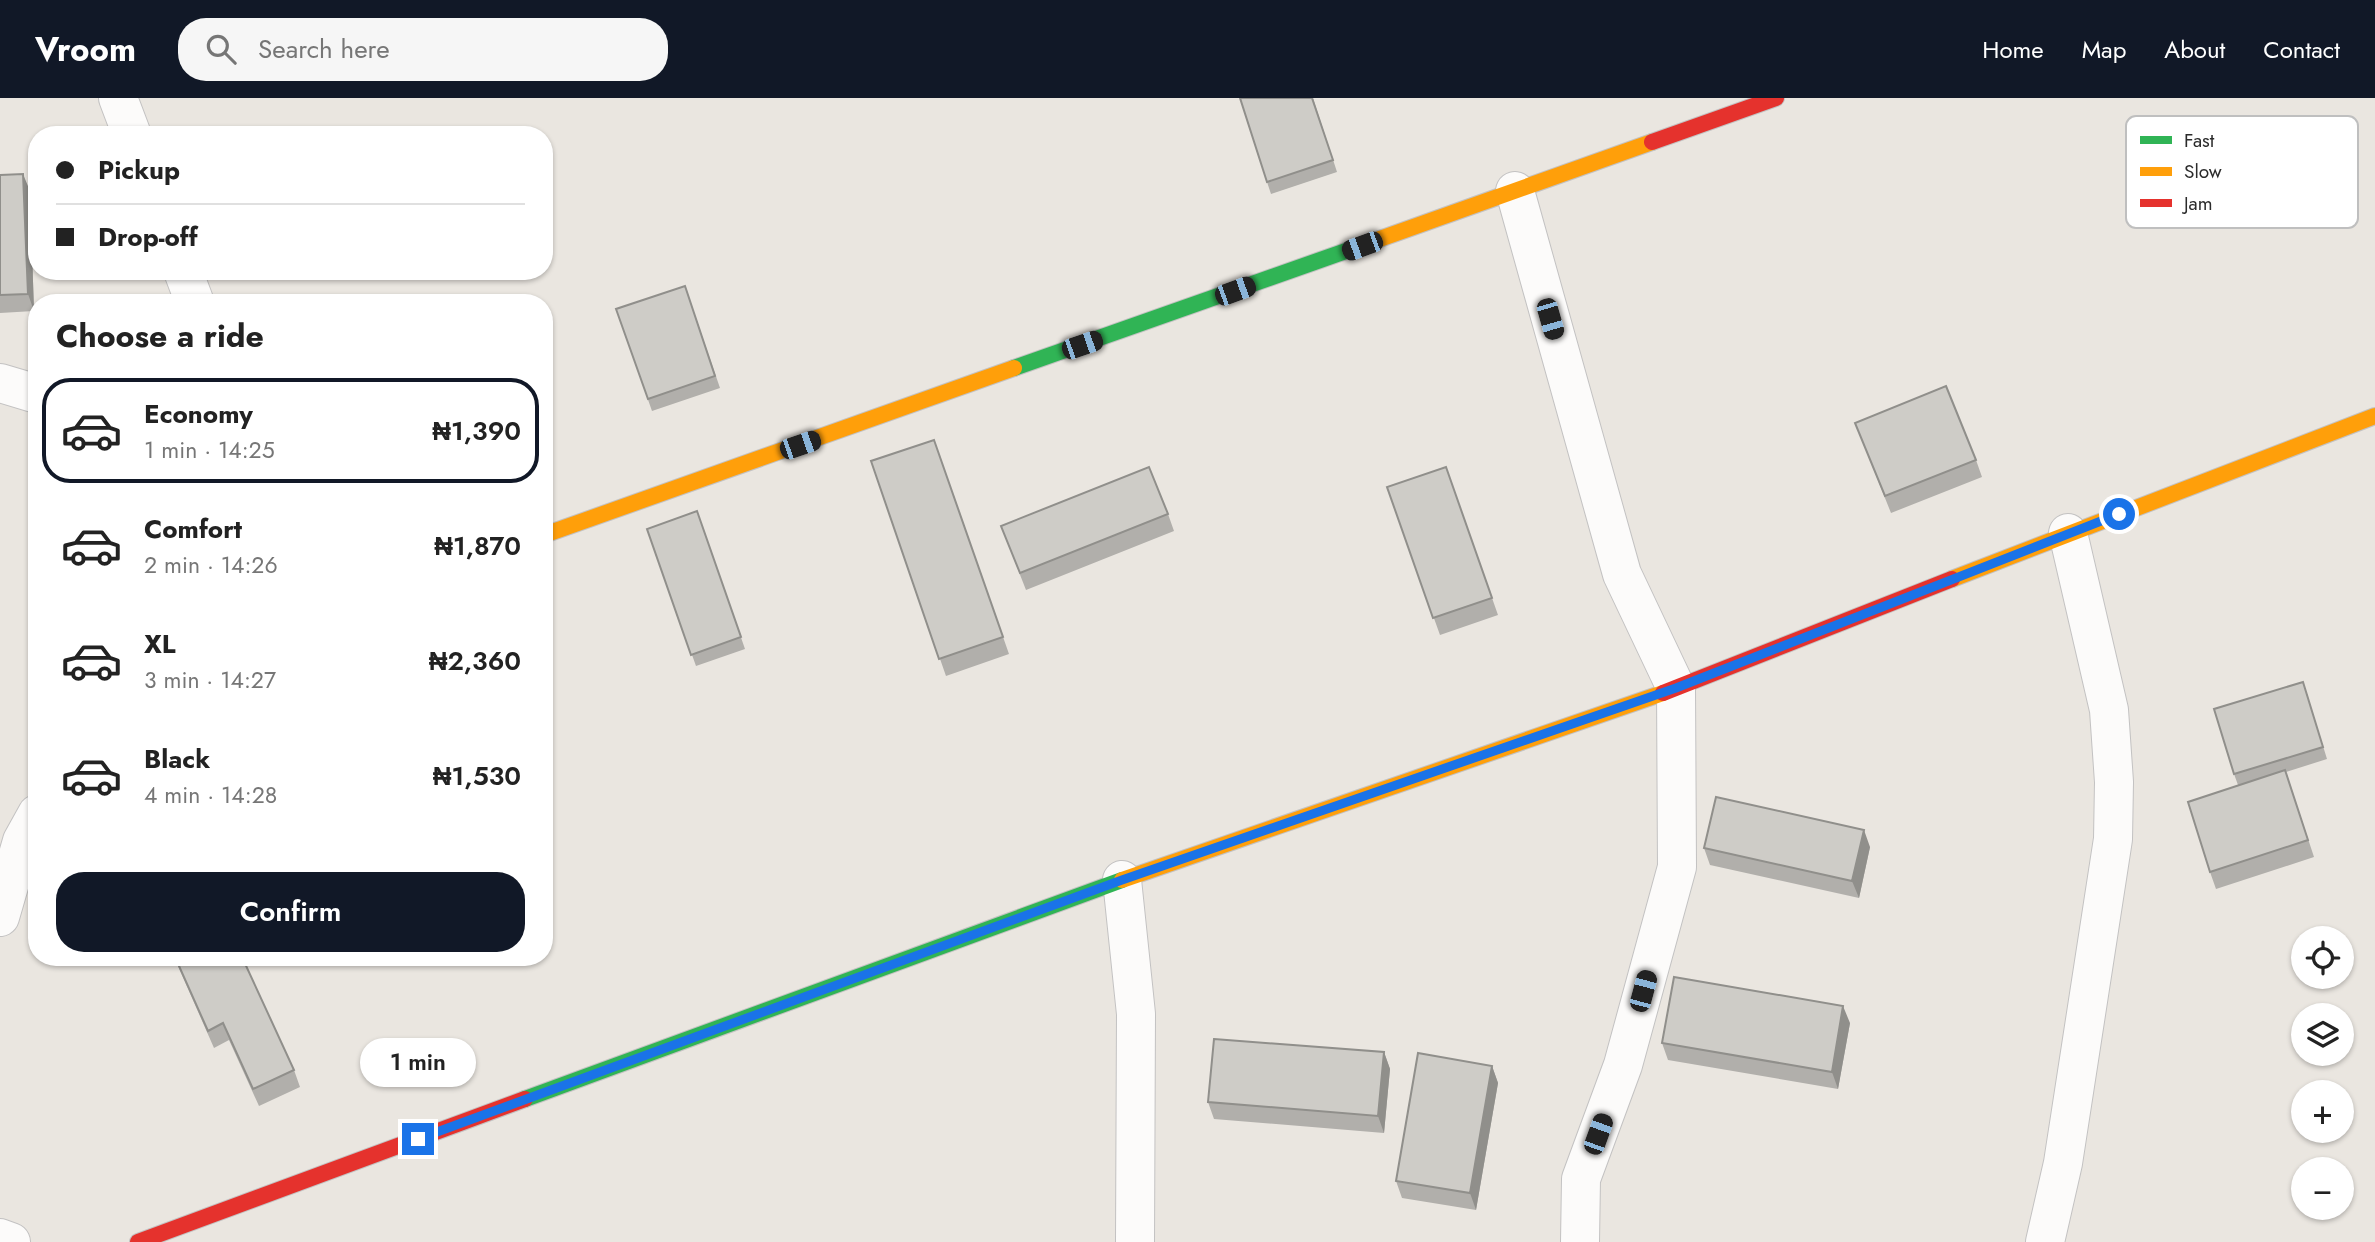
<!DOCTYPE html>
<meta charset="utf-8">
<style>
:root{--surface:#fff;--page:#f6f6f6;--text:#222;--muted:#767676;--line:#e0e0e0;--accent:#111827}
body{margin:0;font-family:Jost,sans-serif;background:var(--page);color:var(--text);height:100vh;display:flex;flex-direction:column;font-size:26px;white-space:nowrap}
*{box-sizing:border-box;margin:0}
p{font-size:23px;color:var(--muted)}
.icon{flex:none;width:38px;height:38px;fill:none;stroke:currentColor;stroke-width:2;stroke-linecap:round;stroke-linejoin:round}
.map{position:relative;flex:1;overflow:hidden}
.details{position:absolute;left:28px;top:196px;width:525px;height:672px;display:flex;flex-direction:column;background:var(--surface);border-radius:28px;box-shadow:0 2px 5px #0004}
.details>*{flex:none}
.hud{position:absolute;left:28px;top:28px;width:525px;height:154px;border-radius:28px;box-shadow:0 2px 5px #0004;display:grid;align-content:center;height:154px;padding:0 28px;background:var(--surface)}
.tools{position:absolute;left:2291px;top:828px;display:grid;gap:14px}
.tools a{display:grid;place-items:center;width:63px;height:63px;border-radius:50%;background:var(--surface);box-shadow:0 2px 5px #0004;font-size:35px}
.end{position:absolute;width:32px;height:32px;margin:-16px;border:9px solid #1a73e8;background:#fff;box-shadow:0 0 0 4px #fff}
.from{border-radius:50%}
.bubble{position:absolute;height:49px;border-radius:24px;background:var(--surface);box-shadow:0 2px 5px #0004;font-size:23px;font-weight:600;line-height:49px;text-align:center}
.car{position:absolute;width:21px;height:42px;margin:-21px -10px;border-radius:9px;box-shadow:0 0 5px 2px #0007;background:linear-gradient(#222 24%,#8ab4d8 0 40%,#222 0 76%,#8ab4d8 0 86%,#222 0)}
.hud b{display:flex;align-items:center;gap:24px;height:66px;font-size:26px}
.hud b+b{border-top:2px solid var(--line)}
.hud i{width:18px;height:18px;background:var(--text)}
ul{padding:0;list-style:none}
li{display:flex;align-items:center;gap:21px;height:105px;margin:0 14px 10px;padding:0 14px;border:4px solid transparent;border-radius:28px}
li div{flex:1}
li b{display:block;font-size:26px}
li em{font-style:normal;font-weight:600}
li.active{border-color:var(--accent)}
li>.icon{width:63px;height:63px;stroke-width:1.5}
h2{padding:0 28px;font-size:32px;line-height:84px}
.primary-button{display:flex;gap:14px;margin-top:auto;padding:14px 28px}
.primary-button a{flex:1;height:80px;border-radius:28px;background:var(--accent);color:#fff;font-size:28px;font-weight:600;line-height:80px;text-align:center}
header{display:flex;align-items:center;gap:42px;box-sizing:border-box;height:98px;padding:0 35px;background:var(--accent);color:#fff}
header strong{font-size:33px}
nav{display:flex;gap:38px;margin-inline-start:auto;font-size:24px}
.search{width:490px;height:63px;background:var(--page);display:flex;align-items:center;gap:18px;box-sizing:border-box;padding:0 24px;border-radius:28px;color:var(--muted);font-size:26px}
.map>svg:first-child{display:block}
</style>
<header>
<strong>Vroom</strong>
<div class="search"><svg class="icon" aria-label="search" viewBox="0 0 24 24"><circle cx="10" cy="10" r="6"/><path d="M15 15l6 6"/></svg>Search here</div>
<nav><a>Home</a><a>Map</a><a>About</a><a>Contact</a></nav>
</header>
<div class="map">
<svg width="2375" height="1144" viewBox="0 0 2375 1144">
<rect width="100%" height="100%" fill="#eae6e0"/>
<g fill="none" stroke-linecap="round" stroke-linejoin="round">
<defs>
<path id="street" d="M118 0 132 37
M1515 93 1622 476 1676 590 1677 769 1623 967 1581 1081 1580 1144
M183 173 195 205
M0 285 37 296
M1122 782 1136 916 1135 1144
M0 819 22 743 37 716
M0 1140 11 1144
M2045 1144 2063 1065 2113 741 2114 684 2109 612 2068 435"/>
<path id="fast" d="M1014 270 1360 148
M525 1001 1122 782"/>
<path id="slow" d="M1360 148 1652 44
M544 437 1014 270
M1952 481 2375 318
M1122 782 1663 595"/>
<path id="jam" d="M1652 44 1776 0
M1663 595 1952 481
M138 1144 525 1001"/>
</defs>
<use href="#street" stroke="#c3c2c2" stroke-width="40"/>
<use href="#fast" stroke="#c3c2c2" stroke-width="18"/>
<use href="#slow" stroke="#c3c2c2" stroke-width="18"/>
<use href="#jam" stroke="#c3c2c2" stroke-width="18"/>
<use href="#street" stroke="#fcfbfa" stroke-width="38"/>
<use href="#fast" stroke="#30b455" stroke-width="16"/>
<use href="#slow" stroke="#ff9f0a" stroke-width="16"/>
<use href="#jam" stroke="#e5322d" stroke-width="16"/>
</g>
<path fill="#b1afab" d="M1313 0 1337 74 1271 96 1267 84Z
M0 77 30 93 34 213 0 215Z
M685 188 720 290 652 313 616 211Z
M1855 325 1976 362 1982 379 1891 415Z
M934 342 1009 556 946 578 871 363Z
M1446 369 1498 517 1440 537 1387 389Z
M697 413 745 551 696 568 647 431Z
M1168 416 1174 433 1026 492 1001 428Z
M2307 596 2327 661 2286 674 2314 759 2216 791 2210 774 2238 687 2234 676Z
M1870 749 1859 800 1710 767 1704 750Z
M174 859 294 972 300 989 259 1008 229 942 214 950Z
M1850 925 1838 991 1668 962 1662 945Z
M1384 954 1390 971 1384 1035 1214 1021 1208 1004Z
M1492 968 1498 985 1476 1112 1402 1100 1396 1083Z"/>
<path fill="#908f8b" d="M23 76 30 93 34 213 28 196Z
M1864 732 1870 749 1859 800 1852 783Z
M1843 908 1850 925 1838 991 1832 974Z
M1384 954 1390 971 1384 1035 1378 1018Z
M1492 968 1498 985 1476 1112 1470 1095Z"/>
<path fill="#ceccc7" stroke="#908f8b" stroke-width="2" d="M1240 0H1312L1333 62 1267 84Z
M23 76 28 196 0 197V77Z
M685 188 715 278 648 301 616 211Z
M1946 288 1976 362 1885 398 1855 325Z
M934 342 1003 539 939 561 871 363Z
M1149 369 1168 416 1020 475 1001 428Z
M1446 369 1492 500 1433 520 1387 389Z
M697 413 741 539 691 557 647 431Z
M2303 584 2323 649 2234 676 2214 611Z
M2285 672 2308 742 2210 774 2188 704Z
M1716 699 1864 732 1852 783 1704 750Z
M175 859H242L294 972 253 991 223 925 208 933Z
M1674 879 1843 908 1832 974 1662 945Z
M1214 941 1384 954 1378 1018 1208 1004Z
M1418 955 1492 968 1470 1095 1396 1083Z"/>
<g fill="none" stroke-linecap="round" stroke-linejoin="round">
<path stroke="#1a73e8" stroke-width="9" d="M418 1041 1122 782 1676 590 2119 416"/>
</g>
<rect x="2126" y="18" width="232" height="112" rx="10" fill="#fff" stroke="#bfbfbf" stroke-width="2"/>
<rect x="2140" y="38" width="32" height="8" fill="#30b455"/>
<rect x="2140" y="69" width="32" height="9" fill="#ff9f0a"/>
<rect x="2140" y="101" width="32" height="8" fill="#e5322d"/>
<g font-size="19" fill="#2b2b2b">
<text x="2184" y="49">Fast</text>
<text x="2184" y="80">Slow</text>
<text x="2184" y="112">Jam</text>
</g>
</svg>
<div class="tools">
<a><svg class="icon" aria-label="locate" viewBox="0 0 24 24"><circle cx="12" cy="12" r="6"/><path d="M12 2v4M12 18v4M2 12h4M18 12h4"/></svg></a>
<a><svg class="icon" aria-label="layers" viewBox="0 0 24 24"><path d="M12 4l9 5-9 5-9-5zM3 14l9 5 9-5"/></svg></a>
<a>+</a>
<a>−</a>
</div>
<i class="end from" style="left:2119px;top:416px"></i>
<i class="end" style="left:418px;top:1041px"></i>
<div class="bubble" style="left:360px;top:940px;width:116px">1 min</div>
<i class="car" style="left:1362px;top:148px;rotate:250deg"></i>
<i class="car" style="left:1235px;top:193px;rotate:70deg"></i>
<i class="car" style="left:1550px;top:221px;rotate:164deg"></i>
<i class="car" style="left:1082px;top:247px;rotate:71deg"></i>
<i class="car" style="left:800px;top:347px;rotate:71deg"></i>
<i class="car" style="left:1643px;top:893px;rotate:15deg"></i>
<i class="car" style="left:1598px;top:1036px;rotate:20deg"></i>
<div class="hud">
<b><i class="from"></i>Pickup</b>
<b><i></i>Drop-off</b>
</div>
<section class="details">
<h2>Choose a ride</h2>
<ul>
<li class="active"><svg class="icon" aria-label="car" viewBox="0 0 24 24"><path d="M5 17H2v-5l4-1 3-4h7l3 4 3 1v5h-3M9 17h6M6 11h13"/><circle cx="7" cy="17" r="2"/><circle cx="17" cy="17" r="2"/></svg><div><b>Economy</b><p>1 min · 14:25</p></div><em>₦1,390</em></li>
<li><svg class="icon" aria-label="car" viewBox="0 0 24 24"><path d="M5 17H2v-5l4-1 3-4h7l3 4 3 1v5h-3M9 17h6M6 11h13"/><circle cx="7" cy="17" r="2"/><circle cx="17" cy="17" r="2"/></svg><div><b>Comfort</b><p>2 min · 14:26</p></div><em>₦1,870</em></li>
<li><svg class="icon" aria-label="car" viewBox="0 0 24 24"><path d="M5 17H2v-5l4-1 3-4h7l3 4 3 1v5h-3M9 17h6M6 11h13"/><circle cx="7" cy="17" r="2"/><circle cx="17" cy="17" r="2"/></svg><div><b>XL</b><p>3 min · 14:27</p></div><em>₦2,360</em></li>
<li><svg class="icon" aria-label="car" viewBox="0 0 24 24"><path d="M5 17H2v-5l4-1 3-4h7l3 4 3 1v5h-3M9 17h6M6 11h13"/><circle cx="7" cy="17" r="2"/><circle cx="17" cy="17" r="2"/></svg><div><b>Black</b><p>4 min · 14:28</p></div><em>₦1,530</em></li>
</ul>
<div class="primary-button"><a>Confirm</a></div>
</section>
</div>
